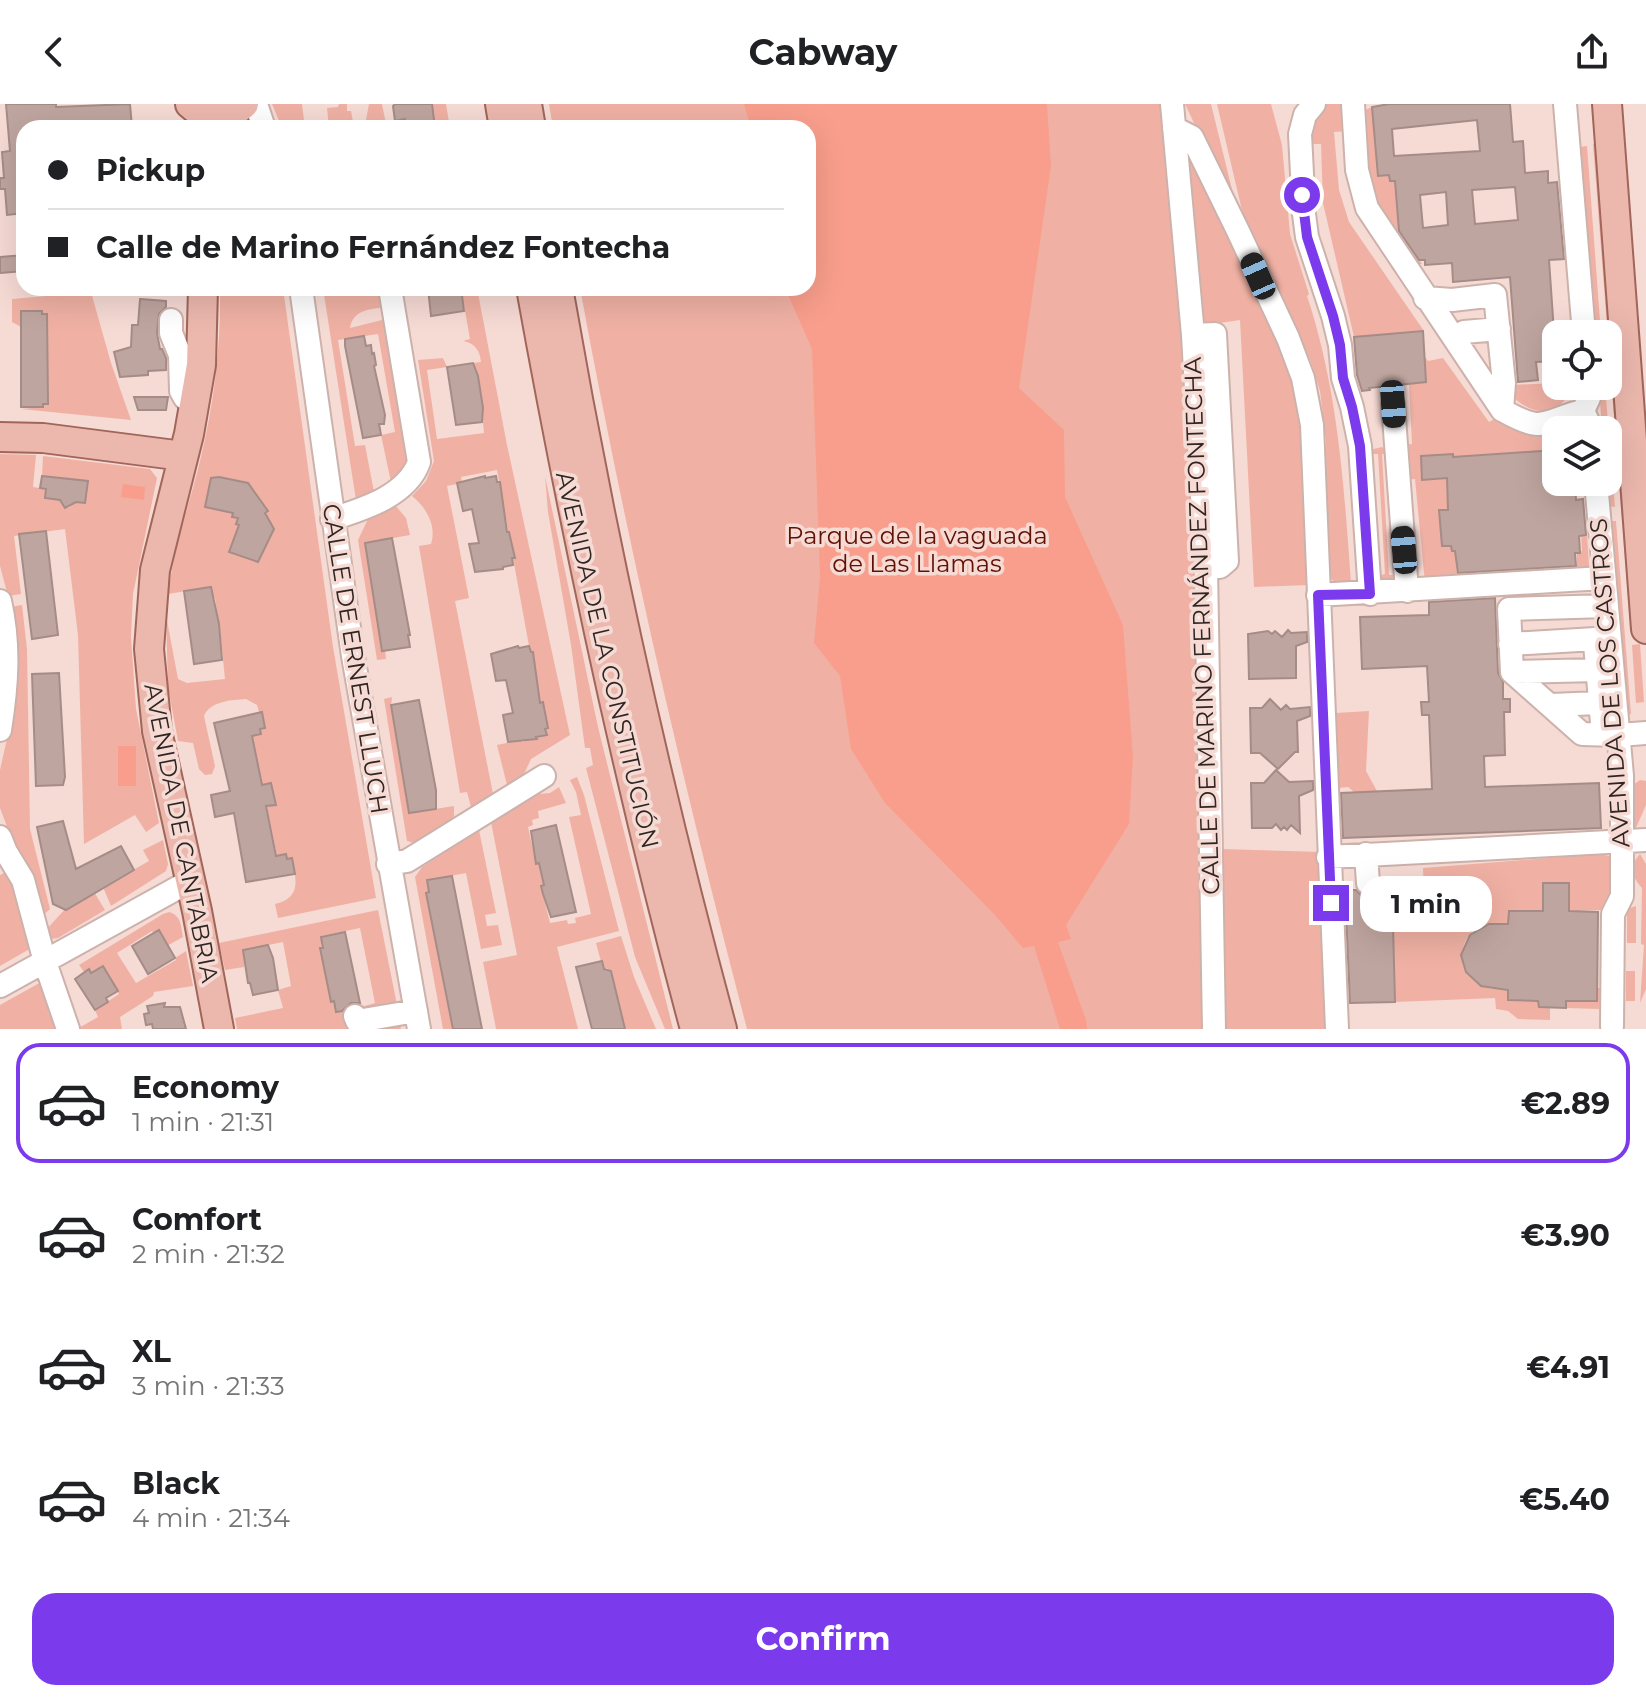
<!DOCTYPE html>
<meta charset="utf-8">
<style>
:root{--surface:#fff;--page:#f6f6f6;--text:#202124;--muted:#757577;--line:#e0e0e0;--accent:#7c3aed}
body{margin:0;font-family:Montserrat,sans-serif;background:var(--page);color:var(--text);height:100vh;display:flex;flex-direction:column;font-size:30px;white-space:nowrap}
*{box-sizing:border-box;margin:0}
p{font-size:26px;color:var(--muted)}
.icon{flex:none;width:44px;height:44px;fill:none;stroke:currentColor;stroke-width:2;stroke-linecap:round;stroke-linejoin:round}
.map{position:relative;height:925px;overflow:hidden}
.drawer{display:flex;flex-direction:column;background:var(--surface);flex:1}
.drawer>*{flex:none}
.guide{position:absolute;left:16px;top:16px;width:800px;height:176px;border-radius:24px;box-shadow:0 8px 32px #0002;display:grid;align-content:center;height:176px;padding:0 32px;background:var(--surface)}
.buttons{position:absolute;left:1542px;top:216px;display:grid;gap:16px}
.buttons a{display:grid;place-items:center;width:80px;height:80px;border-radius:16px;background:var(--surface);box-shadow:0 8px 32px #0002;font-size:40px}
.end{position:absolute;width:36px;height:36px;margin:-18px;border:10px solid #7c3aed;background:#fff;box-shadow:0 0 0 4px #fff}
.from{border-radius:50%}
.bubble{position:absolute;height:56px;border-radius:24px;background:var(--surface);box-shadow:0 8px 32px #0002;font-size:26px;font-weight:700;line-height:56px;text-align:center}
.car{position:absolute;width:24px;height:48px;margin:-24px -12px;border-radius:10px;box-shadow:0 0 6px 2px #0007;background:linear-gradient(#222 24%,#8ab4d8 0 40%,#222 0 76%,#8ab4d8 0 86%,#222 0)}
.guide b{display:flex;align-items:center;gap:28px;height:76px;font-size:30px}
.guide b+b{border-top:2px solid var(--line)}
.guide i{width:20px;height:20px;background:var(--text)}
ul{padding:14px 0 0;list-style:none}
li{display:flex;align-items:center;gap:24px;height:120px;margin:0 16px 12px;padding:0 16px;border:4px solid transparent;border-radius:24px}
li div{flex:1}
li b{display:block;font-size:30px}
li em{font-style:normal;font-weight:700}
li.selected{border-color:var(--accent)}
li>.icon{width:72px;height:72px;stroke-width:1.5}
.action{display:flex;gap:16px;margin-top:auto;padding:16px 32px}
.action a{flex:1;height:92px;border-radius:24px;background:var(--accent);color:#fff;font-size:32px;font-weight:700;line-height:92px;text-align:center}
header{display:flex;justify-content:space-between;align-items:center;height:104px;padding:0 32px;background:var(--surface);font-size:36px;font-weight:700}
.map>svg:first-child{display:block}
</style>
<header><svg class="icon" aria-label="back" viewBox="0 0 24 24"><path d="M15 5l-7 7 7 7"/></svg>Cabway<svg class="icon" aria-label="share" viewBox="0 0 24 24"><path d="M12 15V3M7 8l5-5 5 5M5 13v7h14v-7"/></svg></header>
<div class="map">
<svg width="1646" height="925" viewBox="0 0 1646 925">
<rect width="100%" height="100%" fill="#f6dad4"/>
<path fill="#f0b1a4" d="M272 0H302L305 24H282Z
M339 0H347V7H351L353 18 348 23 329 24 327 4 338 3Z
M369 0H382L386 20 376 21 366 16Z
M432 0H446L450 24H435Z
M549 0H1164C1178 146 1189 294 1196 441 1203 602 1196 764 1203 925H747C683 680 626 434 580 184H808V24H553Z
M1185 0H1211L1239 114Z
M1217 0H1271L1282 41 1290 130 1309 190 1307 192C1338 285 1344 382 1351 479H1335L1329 472 1327 465 1326 337 1320 287 1311 258 1284 196 1244 115Z
M1326 0H1343L1347 27 1334 28 1339 86 1349 118 1424 227 1354 233 1323 99 1321 40H1309L1314 16Z
M1372 3 1378 72 1389 71 1395 77 1400 129 1422 160H1416L1378 103 1371 81 1363 7Z
M1593 40H1600L1634 522H1630Z
M1587 42 1601 230H1595L1580 43Z
M1191 52 1298 281 1304 319 1308 481 1254 483 1240 216 1199 222 1188 54Z
M220 184H283L333 543 376 794 278 814 275 800C302 794 296 775 292 754L287 755 285 750 277 752 267 703 276 700 271 679 262 681 252 632 261 630V625L265 624 262 608H259L257 601 246 595C232 596 210 597 204 612L215 662 212 670 205 671 199 665 193 639 178 637 168 583 166 511 178 575 187 579 225 575 220 526H217L215 509 217 508 215 494 212 493 211 483 168 490C174 444 189 402 200 357 214 300 221 242 220 184Z
M323 184H384L388 203C371 205 353 205 350 224L390 214 412 358 391 378 381 331 395 328 378 230 338 236 355 342 365 341 374 388 356 396Z
M461 184H477L507 341 570 631 531 655 524 670 507 681 497 641 521 636 522 638 546 631 545 625 548 624 543 599H540L533 548H531L529 542 497 366 461 373 462 379 447 382 469 494 455 497 493 690 471 703 467 688 460 689 419 442 431 440C437 422 426 403 412 392L426 377 434 357 418 256 443 254 447 263 427 266 437 335 484 329 479 278 473 259 481 258C480 247 475 239 463 237L470 235Z
M91 188 111 259 131 316 21 305 43 303V300L48 299 44 225H47V211L42 210V207H21L23 224 12 218V195Z
M1425 253 1428 257 1443 254 1489 318 1496 314C1513 327 1534 335 1556 329V346L1453 353V350L1421 352 1423 376 1452 374 1453 389 1447 390 1448 406H1440L1442 442H1451L1452 447H1455L1459 476 1425 479 1415 375 1404 376 1401 341 1412 340 1409 280 1426 278Z
M1556 279V282H1572C1561 313 1537 314 1514 294L1512 281Z
M1605 282 1615 403 1608 402V326H1602L1599 283Z
M1382 343 1390 349 1382 350 1389 471H1399V476L1388 482 1375 473 1385 470 1378 350H1369L1370 346Z
M0 350 36 351 33 383 46 385 45 394 62 396 68 404 71 402 87 378 42 372 43 352 150 365 157 374 133 490 131 533 136 605 159 719 146 728 135 711 84 740 78 531 65 425 14 432 21 490 8 492 0 462Z
M545 372 598 623 673 925H665L635 853 586 664 593 661 590 644H585L571 541 548 408Z
M395 401 406 414 410 431 365 439 382 547H385L386 555 377 556 358 436 368 415Z
M1612 417H1616L1631 610 1626 611Z
M1581 430H1587L1589 462 1577 463V448L1582 447Z
M22 501 27 545 30 725 50 805 41 813 0 704V666L11 617 10 503Z
M1640 540 1644 598 1636 599 1632 541Z
M392 593 391 603 409 709 454 702V712L450 717 414 739 407 737 384 595Z
M1369 607 1366 667 1377 687 1354 688 1348 683 1338 684 1336 609Z
M577 673 584 691 619 827 557 843 578 925H496L483 858 517 851 491 718 539 690 550 689 559 683 566 699 538 707 539 714 532 716 533 721 528 723 536 759H539L544 781 541 783 550 819 567 816 568 820 576 819 575 814 591 810 569 713 581 711 576 688 570 676Z
M1640 676 1646 677V701L1635 726 1631 717 1630 683Z
M479 726 496 809 485 811 487 822 498 821 502 841 481 845 466 769 428 776 429 788 427 789 449 907 455 920 452 921 453 925H443L415 773 422 763Z
M163 736 168 760 166 767 111 802 103 783 149 757 143 746Z
M1221 745 1322 748 1329 925H1219Z
M1600 750 1609 752 1611 785 1601 806 1569 807 1543 779V807L1508 821 1495 838 1496 820C1453 819 1450 879 1495 885V865L1508 883V896L1539 897V903L1550 904V916L1518 915 1508 907 1496 905 1495 894 1395 898 1393 819 1425 817 1423 764Z
M1640 750 1646 760V885L1640 899 1644 841 1641 840 1642 784C1631 772 1629 762 1640 750Z
M6 768 19 785 33 843 0 862V771Z
M94 788 105 806 58 834 50 835 45 827 66 804Z
M1636 802V839H1627V810L1630 804Z
M378 806 398 906 368 911 362 909 361 903 375 899 360 824 321 832 322 852H325L326 856 323 857 324 864H327L329 885H331L332 889 330 890 331 897H334L336 908 349 905 353 924 399 915 401 925H237L235 914 283 904 278 886 291 882 283 838 244 846V863L225 866 219 839Z
M169 808C181 811 181 822 183 833L165 843 166 838 160 827 154 829 152 827 117 849 136 879 176 856 175 854 186 847 193 882 154 888 153 892 120 913 122 925H77L98 913 95 906 119 890 103 862 92 870 89 865 84 868 79 861 163 810Z
M621 832 634 873 656 925H625L611 868 607 864 603 865 596 839Z
M1626 867H1635V897H1626Z
M43 877 60 925H0V901Z
M1597 884H1601L1599 905 1566 904V897H1596Z"/>
<path fill="#f99e8c" d="M744 0H1047L1051 62 1019 284 1064 326 1065 393 1123 521 1133 653 1129 720 1066 821 1071 835 1058 838 1086 916 1087 925H1060L1034 842 1023 844 994 810 885 699 851 645 840 572 814 539 820 473 812 245 785 184H808V24H751Z
M123 380 145 383 144 396 121 393Z
M118 642H136V682H118Z"/>
<path fill="#bfa59f" stroke="#a58c87" stroke-width="2" fill-rule="evenodd" d="M6 0H56V3L130 0 132 23 24 24V109L7 111 5 85H0V74H4L2 48 10 47Z
M395 0H432L435 24H407L405 15 395 17 393 2Z
M1389 0H1510L1513 38 1523 37 1525 69 1548 67V79L1557 78 1564 155 1549 156 1556 257 1536 258 1538 276 1518 278 1510 173 1453 178 1452 159 1425 161V156H1419L1399 127 1395 77H1390L1389 71 1378 72 1372 3ZM1477 16 1480 47 1394 52 1392 25ZM1515 83 1518 116 1475 120 1472 86ZM1446 88 1448 121 1423 124 1420 91Z
M24 151V167L0 169V153Z
M428 184H461L464 207 431 212Z
M140 195 166 197V203L159 210 157 229 160 245H162L166 254V266L148 267V271L120 273 114 248 131 243 132 221H138Z
M21 207H42V210H47L48 300H43V303H21Z
M1423 227 1426 278 1369 284 1370 286 1362 287 1357 271 1354 233Z
M364 232 366 242 371 241 372 250 374 249 376 261 374 262 385 311 384 320H379L381 331 363 334 345 242V235Z
M473 259 478 272 483 304 482 318 456 321 447 263Z
M134 293H168L166 306H138Z
M1556 346V378L1575 379 1576 396 1583 395 1586 431 1579 432 1580 449H1575L1576 462 1458 469 1455 447H1452L1451 442H1442L1439 406H1448L1447 374 1422 376 1421 352 1453 350V353Z
M42 372 88 377 85 399 76 398 65 404 60 396 45 394 46 385 40 384Z
M485 372V374L496 372 497 378H500L507 428H509L515 454H512L513 461 503 463V465L475 468 469 440 479 439 472 405 463 407 457 379Z
M219 373 248 379 268 407 265 409 274 425 258 458 229 448 239 421 236 420 238 414 232 413 233 409 205 403 211 374Z
M46 427 58 531 32 535 19 430Z
M392 434 410 531H408L410 543 382 547 365 439Z
M211 483 219 520 222 556 194 560 184 487Z
M1495 494 1498 569 1503 578V595H1510V608H1504L1505 651 1484 652 1485 683 1599 679 1601 724 1343 734 1341 689 1432 685 1429 611H1422L1421 598H1429L1427 562 1362 565 1360 513 1429 511V498Z
M1288 526 1291 529 1307 528V538L1296 542V574L1249 575 1248 530 1268 527 1272 530 1275 527 1282 533Z
M518 542 519 544 529 542 531 548H533L540 599 543 598 548 624 545 625 547 631 536 633 537 635 508 638 503 611 513 609 506 576 496 577 491 550Z
M59 569 65 673 63 681 36 682 32 570Z
M1270 595 1281 606 1286 601 1290 605 1310 603V612L1297 617 1298 648H1295L1278 665 1260 649H1251L1250 604H1262Z
M419 596 436 686V705L409 709 391 601Z
M262 608 265 624 260 625 261 630 252 632 262 681 271 679 276 701 266 702 276 752 286 750 287 755 292 754 295 770 246 778 234 709 215 713 211 691 230 687 214 619Z
M1276 666 1289 678 1313 677V686L1299 692 1300 729 1291 721 1287 726 1284 723 1281 726 1276 720 1272 724H1252L1251 679H1264Z
M63 717 76 765 121 742 134 766 66 806 53 800 37 723Z
M556 721 576 808 551 813 543 790 541 782 544 781 539 759 536 760 531 727Z
M452 772 477 900 482 925H453L426 789 429 788 427 776Z
M1543 779H1569V807L1598 808 1597 897H1566V904L1539 903 1538 897 1508 896V886L1481 882 1466 868 1461 851 1470 831 1489 820H1508L1509 807H1543Z
M1392 784 1395 898 1350 899 1345 786H1356L1361 791 1368 793 1375 791 1381 785Z
M159 826 175 854 148 870 132 842Z
M345 828 360 899H351L342 907 336 908 334 897 331 898 320 844H323L321 833Z
M268 841 273 854 278 886 253 891 250 879H248L243 846Z
M602 857 604 865 611 867 625 925H592L576 863Z
M103 862 118 887 106 894 108 898 95 906 75 875 89 865 91 869Z
M165 899 164 903H180L186 925H153L152 920 146 921 144 910 149 909 147 902Z"/>
<g fill="none" stroke-linecap="round" stroke-linejoin="round">
<defs>
<path id="minor" d="M256 0 264 24
M1172 0 1193 231 1206 463 1214 925
M1314 0 1305 11 1300 30 1304 110 1307 133 1333 212 1340 241 1343 274 1352 303 1360 342 1370 490
M1353 0 1357 66 1367 104 1502 306C1546 331 1542 317 1583 307
M1565 0 1584 230
M1174 24 1192 33 1238 127 1288 234 1303 274 1312 321 1337 925
M301 184 353 552 419 925
M1425 194 1452 196 1495 191 1504 279 1502 306
M171 216V229L180 251 181 287 185 294 195 297
M1464 228 1499 225
M1193 231 1215 230 1227 457 1220 463H1206
M1393 300 1407 487
M1583 307 1589 294 1588 282
M1583 307 1592 326
M1596 378 1622 672V792L1613 810 1612 922
M332 415C363 405 407 392 419 358L390 184
M1318 491 1603 474
M0 497C10 541 7 582 0 626
M1607 502 1509 505 1512 568 1582 630 1619 631 1646 629
M1510 540 1595 535
M1595 540 1603 630
M1512 568 1597 566
M1551 601 1600 599
M0 733 6 748 23 776 45 858 68 925
M1366 750 1368 779
M1328 753 1646 736
M388 760 407 757 544 672
M0 882 190 777
M355 912 357 917 416 907"/>
<path id="major" d="M190 0 202 10 227 14 244 0
M500 0 504 24
M527 0 531 24
M1607 0 1646 525
M203 184 201 261 189 330 155 466 149 545 157 627 197 807 219 925
M531 184C576 433 629 681 695 925
M558 184C601 433 656 681 722 925
M0 333 43 334 183 352"/>
</defs>
<use href="#minor" stroke="#cdb2ac" stroke-width="26"/>
<use href="#major" stroke="#a1665a" stroke-width="32"/>
<use href="#minor" stroke="#fff" stroke-width="22"/>
<use href="#major" stroke="#ecb8ae" stroke-width="28"/>
</g>
<g fill="none" stroke-linecap="round" stroke-linejoin="round">
<path stroke="#7c3aed" stroke-width="10" d="M1302 91 1307 133 1333 212 1340 241 1343 274 1352 303 1360 342 1370 490 1318 491 1331 799"/>
</g>
<g text-anchor="middle" stroke-width="7" stroke-linejoin="round" paint-order="stroke">
<g font-size="24" fill="#601105" stroke="#f6dad4">
<text x="917" y="440">Parque de la vaguada<tspan x="917" dy="28">de Las Llamas</tspan></text>
</g>
<g font-size="24" fill="#2f2523" stroke="#f6dad4">
<text transform="translate(1202 522) rotate(-92)" y="8">CALLE DE MARINO FERNÁNDEZ FONTECHA</text>
<text transform="translate(355 555) rotate(81)" y="8">CALLE DE ERNEST LLUCH</text>
<text transform="translate(607 556) rotate(77)" y="8">AVENIDA DE LA CONSTITUCIÓN</text>
<text transform="translate(1610 579) rotate(-94)" y="8">AVENIDA DE LOS CASTROS</text>
<text transform="translate(181 729) rotate(79)" y="8">AVENIDA DE CANTABRIA</text>
</g>
</g>
</svg>
<div class="buttons">
<a><svg class="icon" aria-label="locate" viewBox="0 0 24 24"><circle cx="12" cy="12" r="6"/><path d="M12 2v4M12 18v4M2 12h4M18 12h4"/></svg></a>
<a><svg class="icon" aria-label="layers" viewBox="0 0 24 24"><path d="M12 4l9 5-9 5-9-5zM3 14l9 5 9-5"/></svg></a>
</div>
<i class="end from" style="left:1302px;top:91px"></i>
<i class="end" style="left:1331px;top:799px"></i>
<div class="bubble" style="left:1360px;top:772px;width:132px">1 min</div>
<i class="car" style="left:1258px;top:172px;rotate:336deg"></i>
<i class="car" style="left:1393px;top:300px;rotate:176deg"></i>
<i class="car" style="left:1404px;top:446px;rotate:355deg"></i>
<div class="guide">
<b><i class="from"></i>Pickup</b>
<b><i></i>Calle de Marino Fernández Fontecha</b>
</div>
</div>
<section class="drawer">
<ul>
<li class="selected"><svg class="icon" aria-label="car" viewBox="0 0 24 24"><path d="M5 17H2v-5l4-1 3-4h7l3 4 3 1v5h-3M9 17h6M6 11h13"/><circle cx="7" cy="17" r="2"/><circle cx="17" cy="17" r="2"/></svg><div><b>Economy</b><p>1 min · 21:31</p></div><em>€2.89</em></li>
<li><svg class="icon" aria-label="car" viewBox="0 0 24 24"><path d="M5 17H2v-5l4-1 3-4h7l3 4 3 1v5h-3M9 17h6M6 11h13"/><circle cx="7" cy="17" r="2"/><circle cx="17" cy="17" r="2"/></svg><div><b>Comfort</b><p>2 min · 21:32</p></div><em>€3.90</em></li>
<li><svg class="icon" aria-label="car" viewBox="0 0 24 24"><path d="M5 17H2v-5l4-1 3-4h7l3 4 3 1v5h-3M9 17h6M6 11h13"/><circle cx="7" cy="17" r="2"/><circle cx="17" cy="17" r="2"/></svg><div><b>XL</b><p>3 min · 21:33</p></div><em>€4.91</em></li>
<li><svg class="icon" aria-label="car" viewBox="0 0 24 24"><path d="M5 17H2v-5l4-1 3-4h7l3 4 3 1v5h-3M9 17h6M6 11h13"/><circle cx="7" cy="17" r="2"/><circle cx="17" cy="17" r="2"/></svg><div><b>Black</b><p>4 min · 21:34</p></div><em>€5.40</em></li>
</ul>
<div class="action"><a>Confirm</a></div>
</section>
